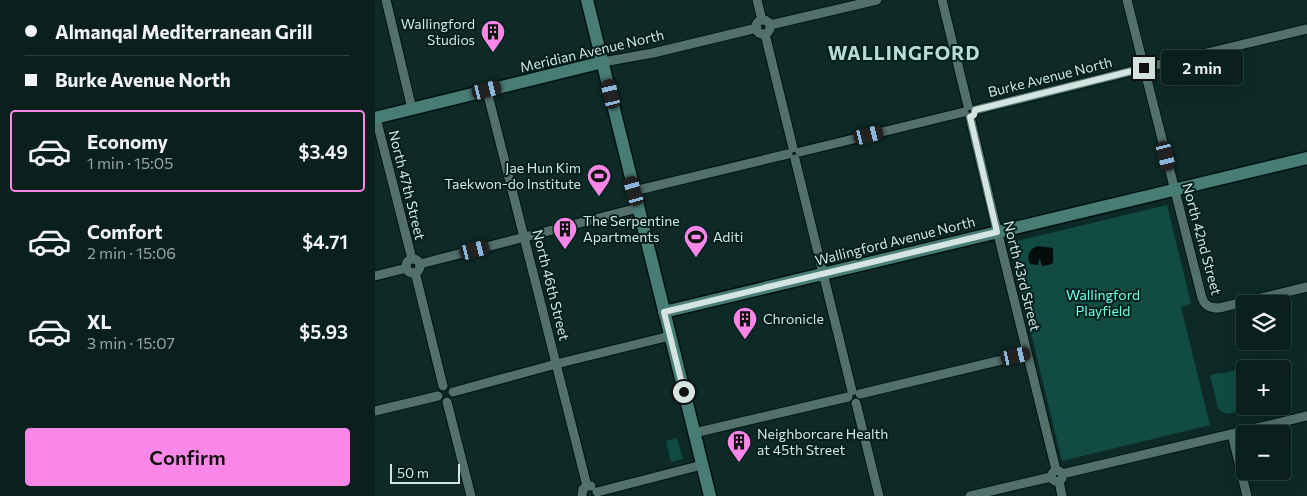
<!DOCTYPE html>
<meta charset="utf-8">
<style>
:root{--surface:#0a201c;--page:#132825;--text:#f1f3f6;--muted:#99a3a3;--line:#2a3e3b;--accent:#fa87e7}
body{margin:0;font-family:Commissioner,sans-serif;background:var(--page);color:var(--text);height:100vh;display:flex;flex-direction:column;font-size:19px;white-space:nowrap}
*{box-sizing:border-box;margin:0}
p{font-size:16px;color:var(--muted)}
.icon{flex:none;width:28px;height:28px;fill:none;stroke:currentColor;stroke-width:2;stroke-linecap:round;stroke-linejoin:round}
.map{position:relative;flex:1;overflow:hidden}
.side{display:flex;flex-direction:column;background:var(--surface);width:375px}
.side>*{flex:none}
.top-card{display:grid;align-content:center;height:110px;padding:0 25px;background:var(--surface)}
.fabs{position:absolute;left:861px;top:295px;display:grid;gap:10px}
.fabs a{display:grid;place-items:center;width:55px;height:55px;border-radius:5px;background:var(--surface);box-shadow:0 5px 20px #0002,0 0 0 1px var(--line);font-size:25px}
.scale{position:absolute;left:15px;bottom:12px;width:70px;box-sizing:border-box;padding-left:5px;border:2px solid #d4e4e1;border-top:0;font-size:14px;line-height:18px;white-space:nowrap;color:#d4e4e1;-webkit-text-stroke:4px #03201d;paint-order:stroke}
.end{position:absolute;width:22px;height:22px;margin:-11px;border:6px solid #d4e4e1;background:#111;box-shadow:0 0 0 2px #111}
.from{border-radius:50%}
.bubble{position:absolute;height:35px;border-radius:5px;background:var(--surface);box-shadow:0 5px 20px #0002,0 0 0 1px var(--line);font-size:16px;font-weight:600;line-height:35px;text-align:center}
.car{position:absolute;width:15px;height:30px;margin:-15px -8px;border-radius:6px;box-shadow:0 0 4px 1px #0007;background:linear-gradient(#222 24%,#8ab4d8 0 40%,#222 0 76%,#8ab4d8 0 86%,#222 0)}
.top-card b{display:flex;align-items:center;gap:18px;height:48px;font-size:19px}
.top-card b+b{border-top:1px solid var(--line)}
.top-card i{width:12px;height:12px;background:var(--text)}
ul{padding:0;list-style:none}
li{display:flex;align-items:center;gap:15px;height:82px;margin:0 10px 8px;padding:0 15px;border:2px solid transparent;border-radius:5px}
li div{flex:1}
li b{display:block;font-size:19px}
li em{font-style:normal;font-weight:600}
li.on{border-color:var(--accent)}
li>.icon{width:45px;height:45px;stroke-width:1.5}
.cta{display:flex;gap:10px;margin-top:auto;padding:10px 25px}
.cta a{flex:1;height:58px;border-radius:5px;background:var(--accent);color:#111;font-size:20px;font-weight:600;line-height:58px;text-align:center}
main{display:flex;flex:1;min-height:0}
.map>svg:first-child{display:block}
</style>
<main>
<section class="side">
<div class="top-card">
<b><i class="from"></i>Almanqal Mediterranean Grill</b>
<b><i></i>Burke Avenue North</b>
</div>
<ul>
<li class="on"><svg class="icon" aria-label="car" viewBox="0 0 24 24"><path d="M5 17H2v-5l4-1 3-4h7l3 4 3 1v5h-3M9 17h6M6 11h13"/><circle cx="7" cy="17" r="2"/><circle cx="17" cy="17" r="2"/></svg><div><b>Economy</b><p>1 min · 15:05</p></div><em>$3.49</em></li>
<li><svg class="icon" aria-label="car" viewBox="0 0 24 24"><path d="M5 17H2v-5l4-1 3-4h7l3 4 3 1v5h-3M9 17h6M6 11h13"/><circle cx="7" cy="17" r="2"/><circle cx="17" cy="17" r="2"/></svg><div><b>Comfort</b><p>2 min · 15:06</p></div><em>$4.71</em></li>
<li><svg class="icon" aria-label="car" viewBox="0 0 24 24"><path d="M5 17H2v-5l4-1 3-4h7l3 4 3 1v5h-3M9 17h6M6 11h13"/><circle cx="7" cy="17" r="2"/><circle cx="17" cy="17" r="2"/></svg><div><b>XL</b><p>3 min · 15:07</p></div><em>$5.93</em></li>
</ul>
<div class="cta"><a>Confirm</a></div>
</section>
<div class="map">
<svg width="932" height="496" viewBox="0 0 932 496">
<rect width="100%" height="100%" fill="#0d2a26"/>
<path fill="#114b44" d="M792 205 816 304 806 307 835 425 687 461 634 243Z
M886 364 888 369H870V406H885L852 414 847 412 843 408 835 375 844 373V374Z
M302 438 308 459 296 462 291 441Z"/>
<path fill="#030e0c" d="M663 246 678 248V263L674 265 667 266 665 259 664 260 663 265 655 264C651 256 654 249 663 246Z"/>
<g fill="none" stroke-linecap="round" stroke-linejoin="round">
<defs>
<path id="street" d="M11 0 37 109
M382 0 387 20
M567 0 593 106
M752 0 827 298C830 306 835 308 844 308L932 287
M381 27a7 7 0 1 1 14 0a7 7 0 1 1-14 0Z
M395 25 502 0
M390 34 418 148
M228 62 278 53 382 28
M112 91 212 486
M600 110 769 68 932 29
M595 117 620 222 681 470
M1 118 37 259
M425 152 589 112
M420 159 477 391
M259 191 413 154
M31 266a7 7 0 1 1 14 0a7 7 0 1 1-14 0Z
M45 264 263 208
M40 272 68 386
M0 276 32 268
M78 392 181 364 295 336
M485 394 652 354
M72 402 96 496
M481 403 504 496
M0 411 63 396
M319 433 473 397
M857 434 872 496
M676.5 476a5.5 5.5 0 1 1 11 0a5.5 5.5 0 1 1-11 0Z
M687 474 932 416
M684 481 687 496
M222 492 327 465
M207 496 208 489 212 486H216
M595 496 676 477"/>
<path id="secondary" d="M212 0 335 496
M0 118 228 62
M289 312 932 158"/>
</defs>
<use href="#street" stroke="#00120f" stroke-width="11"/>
<use href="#secondary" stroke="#00120f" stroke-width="15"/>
<use href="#street" stroke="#52716b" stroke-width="9"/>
<use href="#secondary" stroke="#487d75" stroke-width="12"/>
</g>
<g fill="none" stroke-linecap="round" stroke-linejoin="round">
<path stroke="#d4e4e1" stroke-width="6" d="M309 392 289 312 622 232 595 117 599 115 600 110 769 68"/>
</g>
<defs>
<symbol id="building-pin" viewBox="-11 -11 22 30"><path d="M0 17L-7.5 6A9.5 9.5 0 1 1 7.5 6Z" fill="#fa87e7" stroke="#03201d"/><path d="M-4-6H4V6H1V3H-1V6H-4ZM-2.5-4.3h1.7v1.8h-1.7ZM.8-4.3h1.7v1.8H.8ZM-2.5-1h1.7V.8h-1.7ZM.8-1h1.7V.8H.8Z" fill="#111"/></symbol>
<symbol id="stadium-pin" viewBox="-11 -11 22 30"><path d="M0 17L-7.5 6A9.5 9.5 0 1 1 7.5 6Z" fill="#fa87e7" stroke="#03201d"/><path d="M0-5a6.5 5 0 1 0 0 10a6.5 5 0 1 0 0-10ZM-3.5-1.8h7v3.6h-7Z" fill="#111"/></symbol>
</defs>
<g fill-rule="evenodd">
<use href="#building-pin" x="104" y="18" width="28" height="38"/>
<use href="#stadium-pin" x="210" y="162" width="28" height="38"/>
<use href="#building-pin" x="176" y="215" width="28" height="38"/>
<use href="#stadium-pin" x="307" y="223" width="28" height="38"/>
<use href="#building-pin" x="356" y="305" width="28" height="38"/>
<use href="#building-pin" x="350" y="428" width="28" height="38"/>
</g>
<g text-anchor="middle" stroke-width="4" stroke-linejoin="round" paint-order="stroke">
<g font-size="14" fill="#d4e4e1" stroke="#03201d" text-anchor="start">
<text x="100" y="29" text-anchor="end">Wallingford<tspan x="100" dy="16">Studios</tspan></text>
<text x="206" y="173" text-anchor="end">Jae Hun Kim<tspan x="206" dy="16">Taekwon-do Institute</tspan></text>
<text x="208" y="226">The Serpentine<tspan x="208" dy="16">Apartments</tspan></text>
<text x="338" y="242">Aditi</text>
<text x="388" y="324">Chronicle</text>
<text x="382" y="439">Neighborcare Health<tspan x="382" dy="16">at 45th Street</tspan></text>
</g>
<g font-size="14" fill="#d4e4e1" stroke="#03201d">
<text transform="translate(217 51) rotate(-13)" y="5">Meridian Avenue North</text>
<text transform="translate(675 77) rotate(-14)" y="5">Burke Avenue North</text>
<text transform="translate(32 185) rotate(76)" y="5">North 47th Street</text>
<text transform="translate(827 239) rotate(75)" y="5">North 42nd Street</text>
<text transform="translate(520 241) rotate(-14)" y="5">Wallingford Avenue North</text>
<text transform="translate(647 276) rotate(76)" y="5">North 43rd Street</text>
<text transform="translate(176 285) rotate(76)" y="5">North 46th Street</text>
</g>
<g font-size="14" fill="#6cfdea" stroke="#03201d">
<text x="728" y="300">Wallingford<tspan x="728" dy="16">Playfield</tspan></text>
</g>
<g font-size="19" font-weight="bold" letter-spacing="1" fill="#badbd5" stroke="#03201d">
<text x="529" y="60">WALLINGFORD</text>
</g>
</g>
</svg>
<div class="fabs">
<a><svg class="icon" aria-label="layers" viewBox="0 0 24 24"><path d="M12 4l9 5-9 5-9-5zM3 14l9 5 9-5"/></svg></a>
<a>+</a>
<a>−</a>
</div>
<div class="scale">50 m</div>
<i class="end from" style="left:309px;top:392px"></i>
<i class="end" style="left:769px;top:68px"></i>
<div class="bubble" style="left:786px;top:50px;width:82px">2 min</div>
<i class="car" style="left:112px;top:90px;rotate:76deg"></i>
<i class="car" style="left:236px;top:94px;rotate:347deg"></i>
<i class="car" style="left:494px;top:135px;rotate:76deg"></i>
<i class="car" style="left:791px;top:156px;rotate:166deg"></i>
<i class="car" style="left:259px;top:191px;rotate:344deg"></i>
<i class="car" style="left:100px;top:250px;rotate:76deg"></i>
<i class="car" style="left:641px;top:356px;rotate:77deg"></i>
</div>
</main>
